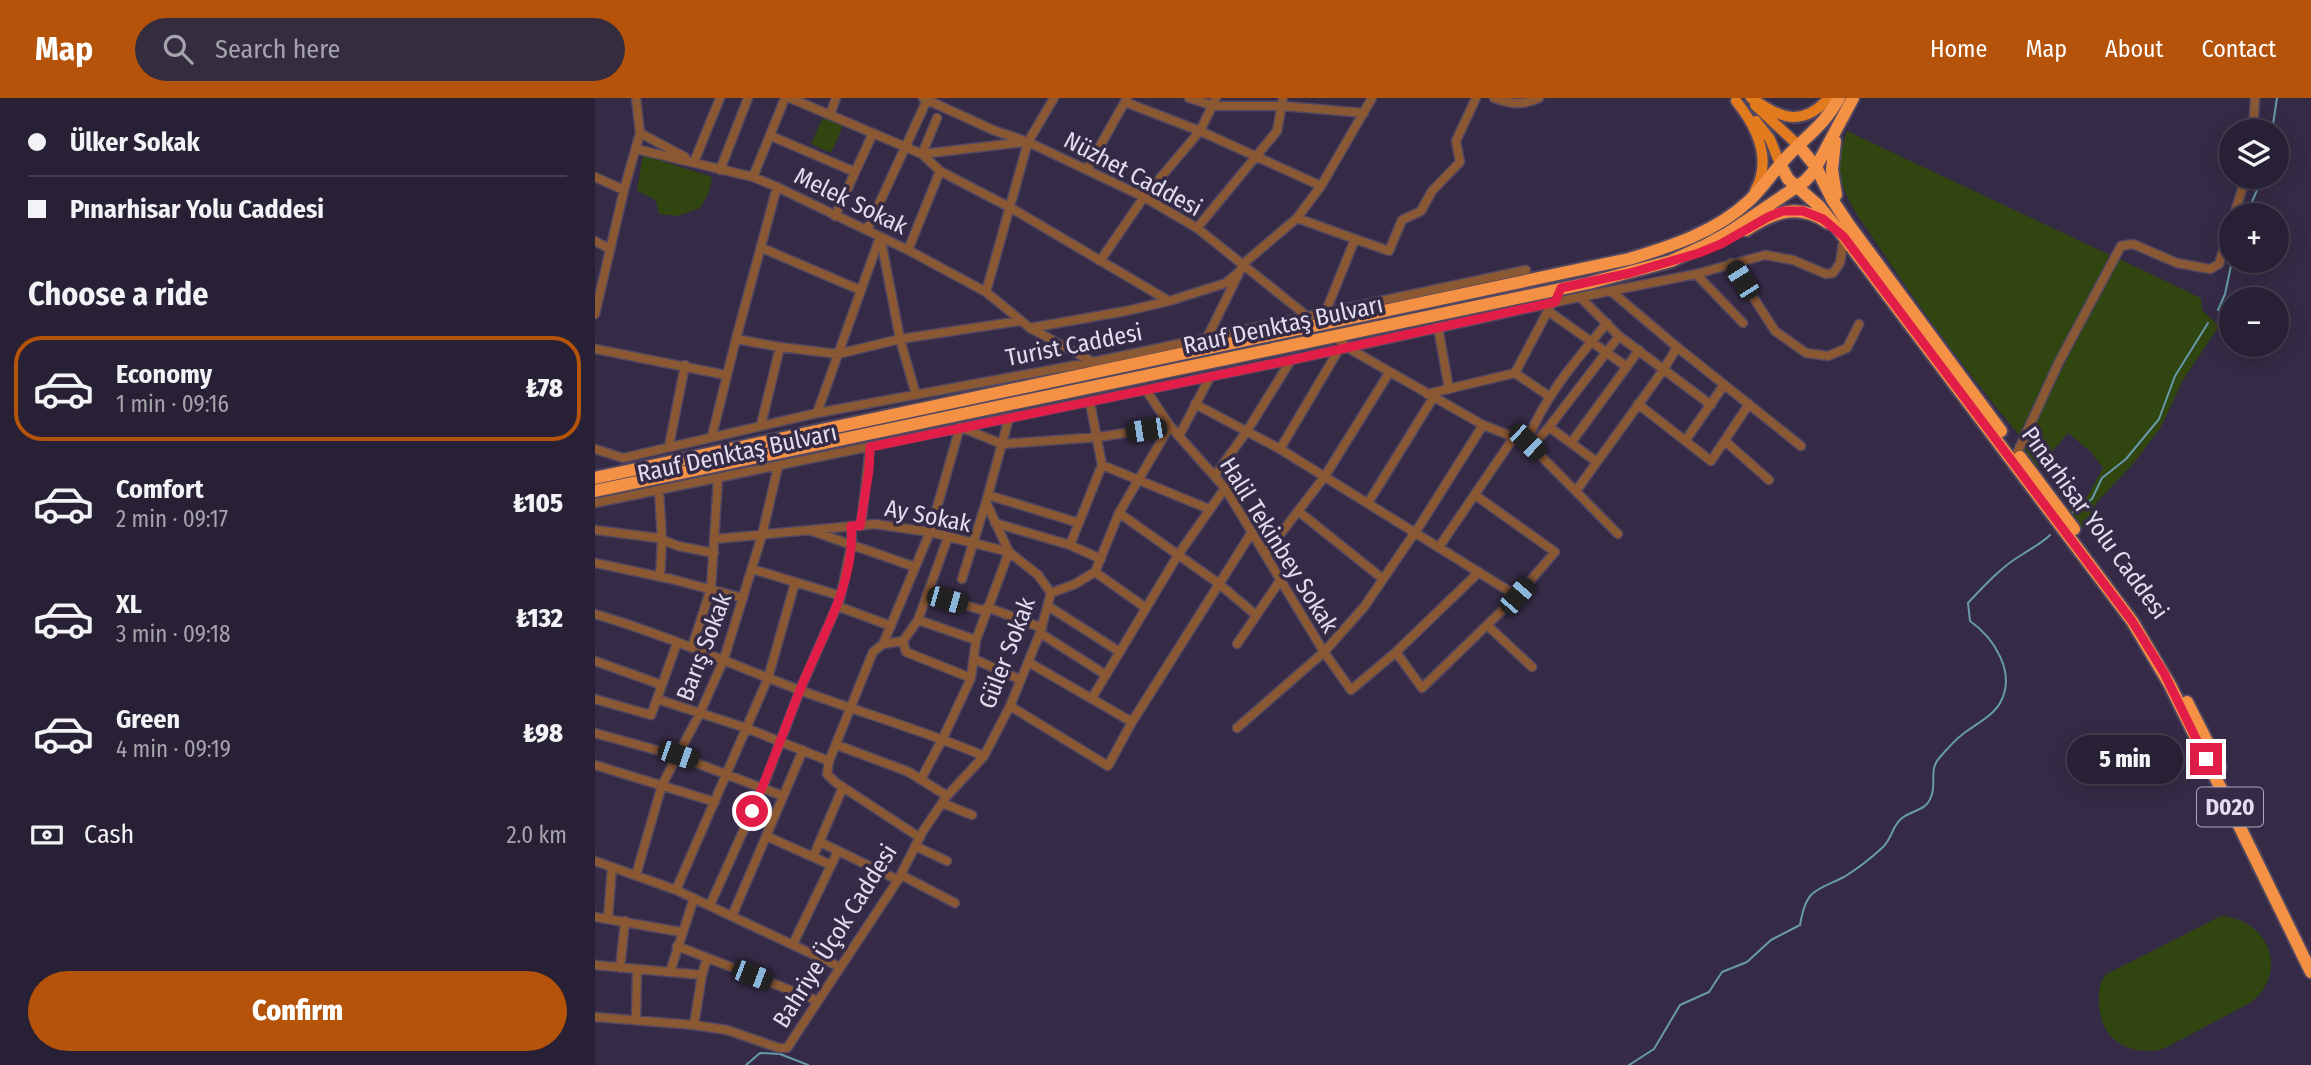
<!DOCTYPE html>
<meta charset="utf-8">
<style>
:root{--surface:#282034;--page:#342d40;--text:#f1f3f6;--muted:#a5a3ac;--line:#443e4f;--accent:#b45309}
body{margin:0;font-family:"Fira Sans Condensed",sans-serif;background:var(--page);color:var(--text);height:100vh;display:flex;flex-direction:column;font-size:26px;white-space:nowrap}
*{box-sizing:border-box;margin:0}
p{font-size:23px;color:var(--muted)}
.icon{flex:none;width:38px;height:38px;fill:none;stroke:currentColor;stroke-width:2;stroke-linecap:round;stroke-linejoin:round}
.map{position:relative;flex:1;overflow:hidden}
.side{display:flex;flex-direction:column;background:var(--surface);width:595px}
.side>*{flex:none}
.top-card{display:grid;align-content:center;height:154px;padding:0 28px;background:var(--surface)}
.tools{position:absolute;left:1624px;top:21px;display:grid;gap:14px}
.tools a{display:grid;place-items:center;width:70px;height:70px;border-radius:50%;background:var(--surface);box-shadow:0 4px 18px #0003,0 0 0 2px var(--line);font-size:35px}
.end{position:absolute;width:32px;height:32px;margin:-16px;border:9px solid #e11d48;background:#fff;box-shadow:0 0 0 4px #fff}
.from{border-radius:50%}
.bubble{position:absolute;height:49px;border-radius:24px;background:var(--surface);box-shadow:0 4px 18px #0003,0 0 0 2px var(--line);font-size:23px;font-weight:800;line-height:49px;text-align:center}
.car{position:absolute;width:21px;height:42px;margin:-21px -10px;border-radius:9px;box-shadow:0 0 5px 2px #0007;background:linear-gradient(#222 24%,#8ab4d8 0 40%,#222 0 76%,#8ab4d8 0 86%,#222 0)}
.top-card b{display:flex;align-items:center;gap:24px;height:66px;font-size:26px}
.top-card b+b{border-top:2px solid var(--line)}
.top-card i{width:18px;height:18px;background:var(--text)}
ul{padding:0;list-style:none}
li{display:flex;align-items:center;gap:21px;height:105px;margin:0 14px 10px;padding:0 14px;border:4px solid transparent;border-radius:28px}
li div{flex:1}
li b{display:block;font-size:26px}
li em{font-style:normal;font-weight:800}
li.active{border-color:var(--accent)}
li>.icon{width:63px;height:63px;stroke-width:1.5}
h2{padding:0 28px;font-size:32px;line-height:84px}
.pay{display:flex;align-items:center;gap:18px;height:77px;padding:0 28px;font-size:26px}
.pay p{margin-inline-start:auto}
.cta{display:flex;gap:14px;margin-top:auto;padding:14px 28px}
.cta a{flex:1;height:80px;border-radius:42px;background:var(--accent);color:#fff;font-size:28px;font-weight:800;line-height:80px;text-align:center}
header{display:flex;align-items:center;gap:42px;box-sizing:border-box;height:98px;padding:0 35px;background:var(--accent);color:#fff}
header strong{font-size:33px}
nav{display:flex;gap:38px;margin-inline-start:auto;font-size:24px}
.search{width:490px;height:63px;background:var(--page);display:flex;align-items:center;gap:18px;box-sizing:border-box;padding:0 24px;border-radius:38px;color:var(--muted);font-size:26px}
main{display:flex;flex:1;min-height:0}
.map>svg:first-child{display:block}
</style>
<header>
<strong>Map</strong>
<div class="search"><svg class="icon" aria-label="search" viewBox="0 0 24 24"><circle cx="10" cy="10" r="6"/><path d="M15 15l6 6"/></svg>Search here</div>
<nav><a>Home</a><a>Map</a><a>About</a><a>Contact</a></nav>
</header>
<main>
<section class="side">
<div class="top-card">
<b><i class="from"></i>Ülker Sokak</b>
<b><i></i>Pınarhisar Yolu Caddesi</b>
</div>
<h2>Choose a ride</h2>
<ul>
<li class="active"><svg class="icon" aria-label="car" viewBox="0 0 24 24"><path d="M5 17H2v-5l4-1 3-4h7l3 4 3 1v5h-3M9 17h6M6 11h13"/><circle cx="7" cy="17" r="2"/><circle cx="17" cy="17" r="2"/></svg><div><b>Economy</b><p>1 min · 09:16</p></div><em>₺78</em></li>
<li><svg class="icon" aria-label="car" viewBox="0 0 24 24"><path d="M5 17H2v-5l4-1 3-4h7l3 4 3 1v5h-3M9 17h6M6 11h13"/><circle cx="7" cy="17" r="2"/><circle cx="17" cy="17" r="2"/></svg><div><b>Comfort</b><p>2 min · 09:17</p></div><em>₺105</em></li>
<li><svg class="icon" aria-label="car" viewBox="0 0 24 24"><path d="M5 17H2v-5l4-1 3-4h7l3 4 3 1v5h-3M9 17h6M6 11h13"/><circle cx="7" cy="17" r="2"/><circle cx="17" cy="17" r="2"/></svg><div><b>XL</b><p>3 min · 09:18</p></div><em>₺132</em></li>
<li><svg class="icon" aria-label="car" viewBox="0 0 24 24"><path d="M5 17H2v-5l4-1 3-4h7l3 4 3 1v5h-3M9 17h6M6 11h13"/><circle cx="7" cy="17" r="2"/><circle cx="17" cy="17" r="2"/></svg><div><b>Green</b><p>4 min · 09:19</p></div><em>₺98</em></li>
</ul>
<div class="pay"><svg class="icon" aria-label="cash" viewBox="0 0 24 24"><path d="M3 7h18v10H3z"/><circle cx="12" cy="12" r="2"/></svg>Cash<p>2.0 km</p></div>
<div class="cta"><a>Confirm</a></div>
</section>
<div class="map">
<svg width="1716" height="967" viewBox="0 0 1716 967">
<rect width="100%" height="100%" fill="#352b46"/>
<path fill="#314511" d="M228 20 248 28 236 55 216 46Z
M1252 33 1515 157 1425 338C1375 278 1328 215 1285 150 1271 129 1254 109 1247 85 1242 66 1246 51 1252 33Z
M48 57 117 79 114 94 105 110 83 118 64 116 61 102 42 93Z
M1522 160 1606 200 1607 212 1624 228 1588 282 1566 329 1538 366 1502 404 1488 431 1473 411 1492 399 1508 370 1496 354 1473 335 1443 370 1428 350Z
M1626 818C1674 821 1695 875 1655 905L1568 951C1533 959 1504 941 1504 903 1504 892 1504 887 1510 877Z"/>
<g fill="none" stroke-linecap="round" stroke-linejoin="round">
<path stroke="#679aaa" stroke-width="2" d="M1677 33 1682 0
M1651 117 1668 79
M1623 212 1630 196 1637 163
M1478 414 1497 401 1507 380 1531 361 1564 321 1580 278 1613 225
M151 967 165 955 185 956 213 967
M1034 967 1059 951 1085 907 1114 894 1127 874 1152 864 1176 842 1205 827C1207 817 1209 805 1216 797 1225 788 1238 785 1249 779 1262 771 1275 761 1287 750 1298 740 1296 729 1307 720 1317 712 1331 713 1336 699 1342 685 1333 672 1345 659 1352 651 1360 642 1368 636 1379 627 1398 618 1405 605 1422 575 1399 540 1375 523L1373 505C1389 488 1407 468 1428 456 1438 449 1446 446 1455 437"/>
<defs>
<path id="minor" d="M195 0 327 56 430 44
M328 0 398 32 433 44 549 99 602 130 712 218 713 221
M594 0 619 8H688L769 15
M899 0C916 6 927 8 944 0
M530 4 605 33 726 88
M235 17 241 0
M342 20 327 56 345 73
M1658 33 1660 0
M45 35 90 59
M176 38 260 74
M41 51 158 79 182 89 313 152 391 194 435 230 498 264
M99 64 125 0
M492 71 532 0
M125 72 153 0
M0 79 29 92
M158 79 190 0
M182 89 141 241 185 249 243 256 305 241 425 223
M1639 117 1651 79
M240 118 278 35
M702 120 760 141 731 213
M602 130 682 33 688 0
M272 132 332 2
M760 141 794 153 807 122 826 113 837 93 865 64 861 43 881 0
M286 142 305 241 321 297
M0 143 15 151
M167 150 265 192
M313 152 345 73 416 110 574 203
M505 163 549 99 605 33 621 0
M1136 165 1180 233 1211 255 1233 258 1252 250 1264 226
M1101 176 1148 225
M391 194 433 44 459 0
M1017 194 1082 249 1206 348
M985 199 1024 238 1116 307
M953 213 1032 269
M0 216 29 92 45 35 41 0
M843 229 854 291
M435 230 531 213 574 203 631 185 645 173 648 166 702 120 726 88 777 0
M740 238 753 250 888 327 932 344 1023 436
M612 240 643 177
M0 251 131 277
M920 275 955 299
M551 292 575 328 630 390 729 554 756 592 801 554 884 474
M832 296 920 275 957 205
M600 306 685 351 922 498
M1043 306 1116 363 1154 306
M222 315 285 139
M166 327 185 249
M954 329 1002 364
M117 338 141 241
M584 338 615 279
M1090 343 1129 287
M1130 343 1174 382
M932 344C948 300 982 261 1012 225
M932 344 944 340 954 329 1024 238
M976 345 1044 252
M74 348 90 267
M0 351 28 360 222 315 498 264 931 172
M685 351 743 253
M1422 355 1464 264 1526 148 1538 146 1582 165 1615 171 1624 166 1636 127
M507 367 614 411
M620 377 652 333 696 262
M64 392 67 442 65 478
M981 393 1069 271 1082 249
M393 397 484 425
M0 405 696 262 985 199 1101 176 1170 157 1198 162 1231 176 1238 175 1245 165 1249 139
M773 405 838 300
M703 413 788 481
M524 415 623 485 661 517
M400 425 475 447 506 461
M266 427 275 349
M0 432 63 440 83 448 119 455
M217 433 320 469
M120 441 280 426 335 434 414 454 381 542 376 580 348 640 326 681
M475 447 507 367 495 304
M844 449 919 339
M670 456 730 378 794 275
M0 465 76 481 148 500
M157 471 246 498
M500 474 551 510
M367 481 391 404
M456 495 480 486 500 474 524 415 575 328
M332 496 390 513
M242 508 296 528
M453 508 525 554
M392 509 447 530
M0 516C71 537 138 567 207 593 267 615 330 633 389 658
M323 522 381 542
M892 527 937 569
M445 535 511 577
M308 543 311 554 376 580
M288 546 335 434 365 329 407 346 504 339 575 328
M642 546 686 481
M97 549 116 490 123 381
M801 554 827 590 922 498 960 454 880 397
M379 561 426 582
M0 563 67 587
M433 564 537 624
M497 600 583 457 630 390
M0 601 56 617 62 601 151 630 234 663 278 554 288 546 308 543 323 522 353 439
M62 601 82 545
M415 608 513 668 537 624 657 434
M642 630 729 554 769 509 827 424 888 327
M0 635 83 658 188 698
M242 647 314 674 352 698
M234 663 232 676 240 684 324 739
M0 667 120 704
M347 705 377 717
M171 738 236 767
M225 744 303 782
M320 748 352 763
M218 759 248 689
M0 763 81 792 245 869
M41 777 67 687 105 615 129 561 167 437 183 369
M306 777 360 805
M81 792 173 580 200 485
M115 807 168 689 205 592 245 501 257 443 256 428
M137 818 208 652
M0 819 86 834
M13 820 17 769
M198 846 243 753
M82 848 223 903
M0 867 107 877
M25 870 30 823
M75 874 99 800
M0 919 99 927 132 932 184 950H192L303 782 328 733 351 699 389 658 415 608 445 535 456 495 443 477 414 454 391 404 414 320
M41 922 42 871
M99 927 107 877 112 860"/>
<path id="major" d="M1156 0C1185 19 1206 31 1234 0
M1141 3C1161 28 1178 61 1160 93
M1160 7 1204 48
M1161 23 1175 41 1185 66"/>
<path id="highway" d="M1240 43 1237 72 1241 97
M1204 48 1221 69 1238 103 1254 127 1406 333
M1185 66 1193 81 1224 108 1249 139 1537 523 1575 587 1716 874
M1151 132C1179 114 1204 104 1233 125
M1425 359 1479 431
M0 380 1034 161C1077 148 1121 134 1155 102 1168 89 1178 74 1190 61 1210 39 1229 28 1244 0
M0 393 994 185 1076 163 1109 148 1133 135 1210 83 1219 73 1258 0
M1592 604 1625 669"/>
</defs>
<use href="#minor" stroke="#514761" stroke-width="11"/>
<use href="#major" stroke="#514761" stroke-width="14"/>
<use href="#highway" stroke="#514761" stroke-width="16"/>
<use href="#minor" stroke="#8b5834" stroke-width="8"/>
<use href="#major" stroke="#e27a1e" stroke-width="10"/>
<use href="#highway" stroke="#f59145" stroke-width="12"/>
</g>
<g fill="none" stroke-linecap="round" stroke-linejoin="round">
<path stroke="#e11d48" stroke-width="9" d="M157 713C175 673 189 632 205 592 225 541 261 485 256 428H265L274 372 275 349 696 262 960 204 966 190 1035 175 1104 155 1126 146 1173 119 1188 113H1208L1228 121 1249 139 1537 523 1569 575 1611 661"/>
</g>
<g text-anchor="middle" stroke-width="7" stroke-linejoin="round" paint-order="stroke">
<rect fill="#352b46" stroke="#aea8bc" stroke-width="2" x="1602" y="689.5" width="66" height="39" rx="5"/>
<g font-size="23" font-weight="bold" fill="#e2ddef">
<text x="1635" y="717">D020</text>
</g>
<g font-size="24" fill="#e2ddef" stroke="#352b46">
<text transform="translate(538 76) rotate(28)" y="8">Nüzhet Caddesi</text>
<text transform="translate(256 103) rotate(26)" y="8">Melek Sokak</text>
<text transform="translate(688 227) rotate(-12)" y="8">Rauf Denktaş Bulvarı</text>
<text transform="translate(479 247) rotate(-11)" y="8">Turist Caddesi</text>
<text transform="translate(142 355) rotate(-12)" y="8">Rauf Denktaş Bulvarı</text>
<text transform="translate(333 418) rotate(11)" y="8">Ay Sokak</text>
<text transform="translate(1500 425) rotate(54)" y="8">Pınarhisar Yolu Caddesi</text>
<text transform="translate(684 447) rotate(58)" y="8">Halil Tekinbey Sokak</text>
<text transform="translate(109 549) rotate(-69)" y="8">Barış Sokak</text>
<text transform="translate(412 555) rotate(-69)" y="8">Güler Sokak</text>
<text transform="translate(240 838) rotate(-58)" y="8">Bahriye Üçok Caddesi</text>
</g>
</g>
</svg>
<div class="tools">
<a><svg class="icon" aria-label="layers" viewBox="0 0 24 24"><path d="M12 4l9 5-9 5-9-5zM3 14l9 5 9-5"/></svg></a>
<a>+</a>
<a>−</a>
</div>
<i class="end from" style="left:157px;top:713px"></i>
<i class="end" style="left:1611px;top:661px"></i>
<div class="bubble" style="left:1472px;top:637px;width:116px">5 min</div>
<i class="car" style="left:1147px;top:182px;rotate:328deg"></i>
<i class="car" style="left:551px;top:332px;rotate:261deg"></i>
<i class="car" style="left:932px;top:344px;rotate:134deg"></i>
<i class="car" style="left:922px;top:498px;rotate:41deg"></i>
<i class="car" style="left:352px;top:502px;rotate:106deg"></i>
<i class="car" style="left:83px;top:657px;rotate:109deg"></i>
<i class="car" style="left:157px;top:877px;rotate:111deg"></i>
</div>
</main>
